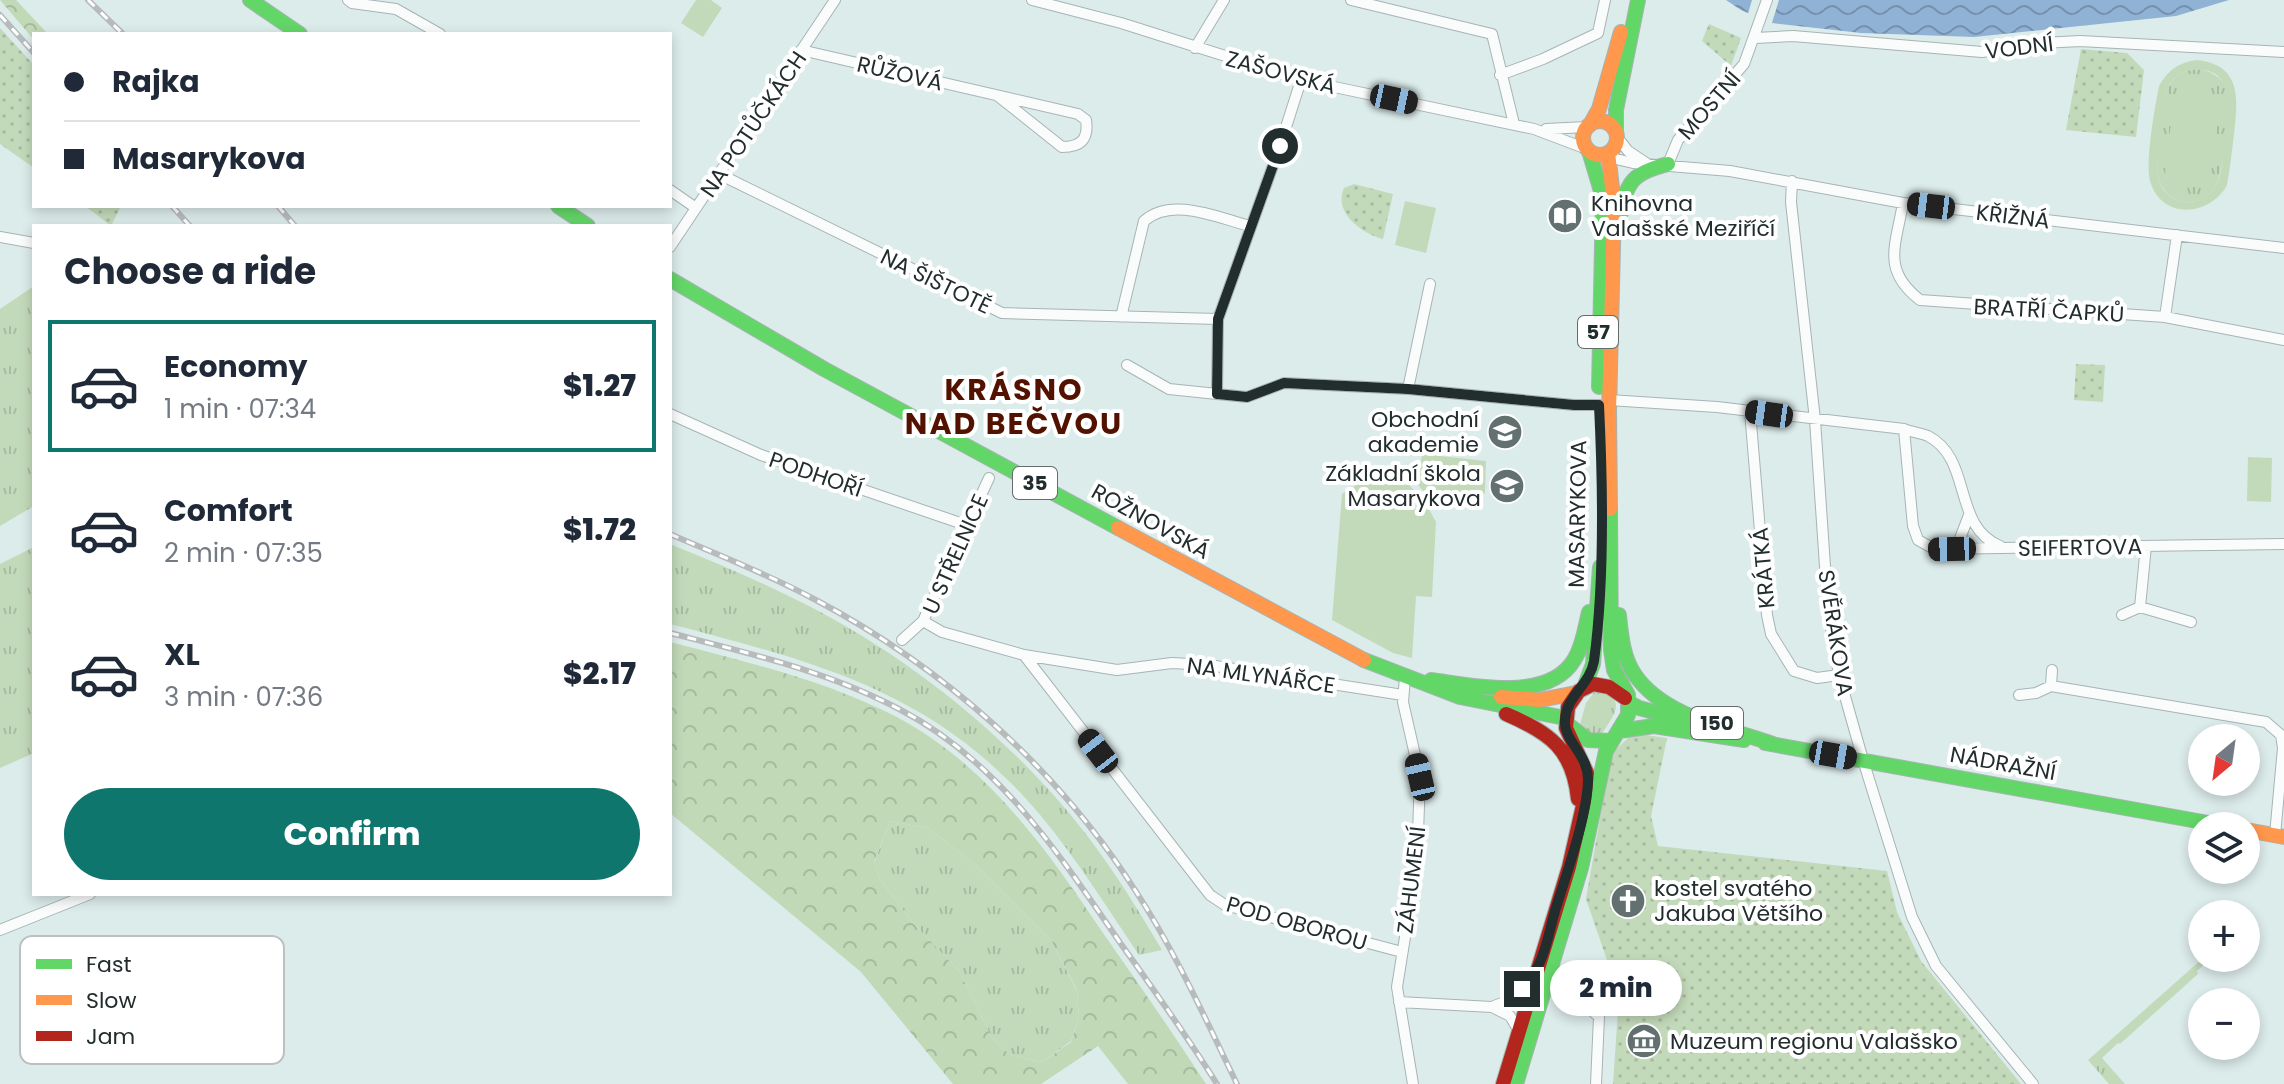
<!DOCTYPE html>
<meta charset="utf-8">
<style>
:root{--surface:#fff;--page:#f2f2f3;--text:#1f2937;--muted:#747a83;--line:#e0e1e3;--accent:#0f766e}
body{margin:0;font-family:Poppins,sans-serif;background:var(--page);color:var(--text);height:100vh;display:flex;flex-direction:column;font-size:30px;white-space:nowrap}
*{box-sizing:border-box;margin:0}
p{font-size:26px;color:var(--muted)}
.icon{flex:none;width:44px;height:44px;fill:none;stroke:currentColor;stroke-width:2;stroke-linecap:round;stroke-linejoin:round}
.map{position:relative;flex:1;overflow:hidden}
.side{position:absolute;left:32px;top:224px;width:640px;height:672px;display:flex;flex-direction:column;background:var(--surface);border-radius:0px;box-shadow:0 4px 12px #0003}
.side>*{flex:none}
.top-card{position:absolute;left:32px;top:32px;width:640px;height:176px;border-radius:0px;box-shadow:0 4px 12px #0003;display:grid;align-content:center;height:176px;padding:0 32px;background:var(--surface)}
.needle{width:52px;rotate:209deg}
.tools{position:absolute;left:2188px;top:724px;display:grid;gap:16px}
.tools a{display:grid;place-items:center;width:72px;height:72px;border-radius:50%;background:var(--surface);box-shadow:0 4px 12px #0003;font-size:40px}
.end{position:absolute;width:36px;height:36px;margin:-18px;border:10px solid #222d2d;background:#fff;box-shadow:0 0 0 4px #fff}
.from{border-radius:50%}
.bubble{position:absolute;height:56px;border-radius:28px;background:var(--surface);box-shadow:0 4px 12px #0003;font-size:26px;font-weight:800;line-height:56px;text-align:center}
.car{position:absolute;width:24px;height:48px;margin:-24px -12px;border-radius:10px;box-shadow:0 0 6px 2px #0007;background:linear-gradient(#222 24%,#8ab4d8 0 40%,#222 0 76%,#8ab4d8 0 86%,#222 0)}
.top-card b{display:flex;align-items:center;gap:28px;height:76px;font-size:30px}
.top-card b+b{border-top:2px solid var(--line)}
.top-card i{width:20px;height:20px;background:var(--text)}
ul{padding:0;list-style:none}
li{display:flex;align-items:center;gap:24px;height:132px;margin:0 16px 12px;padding:0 16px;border:4px solid transparent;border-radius:0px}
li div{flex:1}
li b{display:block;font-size:30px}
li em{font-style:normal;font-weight:800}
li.on{border-color:var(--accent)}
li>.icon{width:72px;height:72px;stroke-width:1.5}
h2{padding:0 32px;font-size:36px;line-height:96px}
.cta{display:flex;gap:16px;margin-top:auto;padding:16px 32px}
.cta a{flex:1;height:92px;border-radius:48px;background:var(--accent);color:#fff;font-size:32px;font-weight:800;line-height:92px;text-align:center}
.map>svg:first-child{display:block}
</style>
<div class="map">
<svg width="2284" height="1084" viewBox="0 0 2284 1084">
<defs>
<pattern id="grass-tufts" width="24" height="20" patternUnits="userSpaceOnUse" patternTransform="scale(2)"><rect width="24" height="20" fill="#c3daba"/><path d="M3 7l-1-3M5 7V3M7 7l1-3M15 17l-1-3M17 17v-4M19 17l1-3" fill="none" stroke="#a7bba0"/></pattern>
<pattern id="forest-crowns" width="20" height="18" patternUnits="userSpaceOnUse" patternTransform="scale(2)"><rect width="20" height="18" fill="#c2d9b8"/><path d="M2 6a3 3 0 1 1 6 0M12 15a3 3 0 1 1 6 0" fill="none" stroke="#a6bb9e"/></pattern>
<pattern id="park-dots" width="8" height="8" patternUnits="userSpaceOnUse" patternTransform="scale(2)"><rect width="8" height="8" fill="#c3daba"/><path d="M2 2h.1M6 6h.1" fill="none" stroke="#a7bba0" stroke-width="1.8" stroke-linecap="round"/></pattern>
<pattern id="water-waves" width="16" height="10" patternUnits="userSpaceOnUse" patternTransform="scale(2)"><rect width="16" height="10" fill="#90b2d5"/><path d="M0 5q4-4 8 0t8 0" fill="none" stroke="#7591ad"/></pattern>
</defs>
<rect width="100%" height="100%" fill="#dceceb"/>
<path fill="url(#grass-tufts)" d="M2197 69C2209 70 2221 76 2226 88 2232 102 2224 171 2216 185 2210 197 2199 203 2186 202 2173 201 2163 192 2159 180 2154 166 2162 95 2171 83 2177 74 2186 70 2197 69Z
M34 286V506L0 526V309Z
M670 544C717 563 764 583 809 606 917 662 1019 745 1092 842 1118 877 1140 913 1162 950L1139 955C1107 908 1077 859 1041 816 937 692 819 663 670 624Z
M34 547V753L0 768V564Z
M1595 691C1631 698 1612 717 1601 735L1592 734 1580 724 1586 703Z
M890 821 928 828 975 864 1051 940 1077 991 1079 1018 1071 1041 1041 1063 1009 1054 992 1038 959 971 912 922 880 880 874 863Z
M2202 959 2206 963 2197 971 2198 974 2120 1044 2118 1043 2102 1058 2125 1084H2109L2088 1060Z"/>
<path fill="url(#forest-crowns)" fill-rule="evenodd" d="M0 0H16L48 34H34V40Z
M670 642C747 662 824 680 895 716 988 765 1046 849 1103 933 1138 983 1173 1033 1206 1084H1128L1098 1046 1041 1084H953L861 972 670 813ZM890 821 928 828 975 864 1051 940 1077 990 1079 1018 1071 1042 1041 1063 1009 1054 992 1038 959 971 912 922 880 880 874 862Z"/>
<path fill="url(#park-dots)" d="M1709 24 1741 38 1731 66 1702 41Z
M0 28 34 65V168L0 144Z
M2081 49 2127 53 2144 70 2136 137 2066 130Z
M1354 184 1393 194 1383 239C1361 233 1333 212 1344 188Z
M85 206H121L111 226Z
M2076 364 2105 365 2103 402 2074 400Z
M1646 735 1667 738 1651 816 1658 846 1887 871 1897 912 1921 961 2021 1084H1613L1619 995 1586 899 1611 754 1629 737Z"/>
<path fill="#c3daba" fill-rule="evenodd" d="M696 0H711L722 8 703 37 681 23Z
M2197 60C2242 65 2238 99 2234 134 2232 151 2230 168 2227 185 2210 217 2161 220 2150 181 2145 162 2155 106 2159 86 2168 70 2179 62 2197 60ZM2189 70C2235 64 2228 105 2225 135 2222 157 2225 191 2199 200 2192 203 2183 203 2175 199 2166 195 2159 186 2158 175 2156 162 2164 95 2170 84 2175 77 2181 73 2189 70Z
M2174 97 2219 103 2209 189 2164 183Z
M1405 201 1436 208 1426 253 1395 245Z
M1422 454 1486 461 1485 493 1465 505 1433 502 1418 485Z
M2248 457 2272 458 2271 502 2247 501Z
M1364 480 1409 485 1425 502 1436 522 1432 597 1416 596 1412 658 1393 653 1332 620 1342 494Z"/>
<path fill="url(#water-waves)" d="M1726 0H2229L2176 16 1974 37 1861 33 1772 23 1741 10Z"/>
<path fill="#dceceb" d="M1752 0H1779L1771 26 1747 17Z"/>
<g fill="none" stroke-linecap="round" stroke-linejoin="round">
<defs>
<path id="street" d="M348 0 352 3 396 9 440 34
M1032 0 1121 23 1301 80 1534 129 1587 149
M1351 0 1492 34 1514 124
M1755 38 1793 36 1982 52 2042 43 2080 41 2284 52
M1195 48 1224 0
M801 50 1078 114 1086 120C1089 140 1080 147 1062 147L998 96
M1500 75 1543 59 1598 33 1605 0
M1301 80 1280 146 1218 319 1217 394 1247 397 1284 383 1408 389 1574 405H1599
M1546 129 1587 127
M1617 137 1628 151 1646 163
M1609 153 1616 159 1633 163 1730 171 1903 203 2284 248
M1668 164 1678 140 1744 64 1767 0
M719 174 1002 313 1218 319
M1792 181 1791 202 1815 420 1828 610 1839 675 1863 760 1912 917 1936 966 2033 1084
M670 190 696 208
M1903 203C1896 245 1881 270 1920 300L2165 317 2284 340
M0 237 34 243
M670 247 835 0
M1121 317 1144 221C1172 196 1218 218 1250 226
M2165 317 2177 235
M1127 365 1169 389 1217 394
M1408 389 1430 284
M1609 400 1717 407 1904 429C1911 432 1921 433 1928 436 1973 459 1952 527 2000 546
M1750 411 1767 615 1771 634 1794 671 1817 678 1839 675
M670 414 761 455 966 525
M1904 429 1913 526 1918 540 1934 549 2284 544
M989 478 923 621 942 632 1024 655 1117 670 1172 663 1209 665 1403 695
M1952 549 1959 541 1969 515
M2140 607 2146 546
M2122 615 2140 607 2191 622
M902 640 923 621
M1024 655 1210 895 1225 905 1402 952
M1405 677 1403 702 1420 777 1417 862 1397 987 1413 1084
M2051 686 2052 670
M2019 695 2036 693 2051 686 2266 722 2281 735 2283 748 2275 835
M0 930 90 894
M1549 976 1560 981 1599 1017 1596 1084
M1399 1002 1492 1007 1510 1016 1519 1031
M1494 1006 1515 998 1530 978"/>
<path id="fast" d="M250 0 300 34
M1616 131V110L1638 0
M1589 151 1603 198 1599 387
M558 206 588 226
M1621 213C1626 180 1636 172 1668 164
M670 279 824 369 1118 528
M1619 615C1621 635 1623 658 1635 675 1664 717 1728 728 1773 744
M1364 660 1460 697 1565 718
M1431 680C1471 685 1548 703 1574 660 1583 646 1585 628 1589 612
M1585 685 1593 664 1600 567
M1628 702 1639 708 1696 723
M1570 726 1588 740 1611 741
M1619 731 1654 726 1744 740
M1765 743 2225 826
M1516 1084 1581 868 1606 751 1628 715V695L1614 670 1611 650 1610 509"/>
<path id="slow" d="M1583 138a17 17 0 1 1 34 0a17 17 0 1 1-34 0Z
M1590 125 1599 109 1621 32
M1608 153 1614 205 1609 412 1610 509
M1118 528 1364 660
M1501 697 1540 700 1576 693
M2246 830 2284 837"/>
<path id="jam" d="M1506 714C1550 733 1573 749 1578 799
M1503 1084 1569 867 1584 801 1587 773 1566 728 1568 707 1579 691 1593 684 1609 687 1625 698"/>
</defs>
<use href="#street" stroke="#a7b4b3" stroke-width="12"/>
<use href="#fast" stroke="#a7b4b3" stroke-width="16"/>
<use href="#slow" stroke="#a7b4b3" stroke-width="16"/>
<use href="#jam" stroke="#a7b4b3" stroke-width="16"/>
<use href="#street" stroke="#fafcfc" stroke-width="10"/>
<use href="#fast" stroke="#63d668" stroke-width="14"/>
<use href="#slow" stroke="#ff974d" stroke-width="14"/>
<use href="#jam" stroke="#b3261e" stroke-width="14"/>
<defs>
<path id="rail" d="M88 0 123 34
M0 15 34 53
M172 206 190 226
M278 206 295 226
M670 534C718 555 768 574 814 599 943 667 1057 768 1135 890 1175 951 1205 1018 1237 1084
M670 633C748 653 827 671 899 709 999 761 1059 854 1121 944 1154 990 1187 1036 1217 1084"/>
</defs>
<use href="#rail" stroke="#b7bbbb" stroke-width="6"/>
<use href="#rail" stroke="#fff" stroke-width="3" stroke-dasharray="9" stroke-linecap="butt"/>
</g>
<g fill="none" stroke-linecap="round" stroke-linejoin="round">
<path stroke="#222d2d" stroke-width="10" d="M1280 146 1218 319 1217 394 1247 397 1284 383 1408 389 1574 405H1599C1603 487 1605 580 1594 661 1590 685 1566 696 1565 720 1563 741 1589 754 1588 781 1587 817 1566 875 1555 911 1550 928 1547 948 1539 964 1535 973 1528 981 1522 989"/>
</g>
<defs>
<symbol id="library-disc" viewBox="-11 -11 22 22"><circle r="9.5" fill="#637070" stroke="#fff"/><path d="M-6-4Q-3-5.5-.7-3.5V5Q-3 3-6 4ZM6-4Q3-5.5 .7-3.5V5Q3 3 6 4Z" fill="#fff"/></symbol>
<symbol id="school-disc" viewBox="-11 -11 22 22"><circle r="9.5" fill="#637070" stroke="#fff"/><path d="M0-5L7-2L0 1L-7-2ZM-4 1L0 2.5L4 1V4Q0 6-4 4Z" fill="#fff"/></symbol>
<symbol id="church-disc" viewBox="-11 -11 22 22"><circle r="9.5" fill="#637070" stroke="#fff"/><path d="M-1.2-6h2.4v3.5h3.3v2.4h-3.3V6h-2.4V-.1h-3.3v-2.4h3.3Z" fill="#fff"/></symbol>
<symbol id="museum-disc" viewBox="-11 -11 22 22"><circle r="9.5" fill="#637070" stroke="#fff"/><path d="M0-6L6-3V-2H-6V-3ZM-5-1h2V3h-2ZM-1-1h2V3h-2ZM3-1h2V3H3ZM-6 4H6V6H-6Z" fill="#fff"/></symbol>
</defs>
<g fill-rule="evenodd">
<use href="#library-disc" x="1545" y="196" width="40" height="40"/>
<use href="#school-disc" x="1485" y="412" width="40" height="40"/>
<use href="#school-disc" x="1487" y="466" width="40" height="40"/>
<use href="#church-disc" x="1608" y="881" width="40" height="40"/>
<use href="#museum-disc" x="1624" y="1021" width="40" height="40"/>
</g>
<g text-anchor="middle" stroke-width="8" stroke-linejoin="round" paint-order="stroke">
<g fill="#fff" stroke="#646c6c" stroke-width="2">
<rect x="1578" y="316" width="40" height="32" rx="6"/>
<rect x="1013" y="467" width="44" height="32" rx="6"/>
<rect x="1691" y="707" width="52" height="32" rx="6"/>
</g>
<g font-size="20" font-weight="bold" fill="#222d2d">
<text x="1598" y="339">57</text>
<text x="1035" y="490">35</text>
<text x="1717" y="730">150</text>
</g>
<g font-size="22" fill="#222d2d" stroke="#fff">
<text transform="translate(2019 47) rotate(-7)" y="8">VODNÍ</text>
<text transform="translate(1281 72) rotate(15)" y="8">ZAŠOVSKÁ</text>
<text transform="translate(900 73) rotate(13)" y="8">RŮŽOVÁ</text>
<text transform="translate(1709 105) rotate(-49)" y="8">MOSTNÍ</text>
<text transform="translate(753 124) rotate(-56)" y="8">NA POTŮČKÁCH</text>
<text transform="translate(2013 216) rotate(7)" y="8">KŘIŽNÁ</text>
<text transform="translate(936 281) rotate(26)" y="8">NA ŠIŠTOTĚ</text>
<text transform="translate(2049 310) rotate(3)" y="8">BRATŘÍ ČAPKŮ</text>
<text transform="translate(816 474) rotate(19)" y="8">PODHOŘÍ</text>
<text transform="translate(1577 514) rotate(-89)" y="8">MASARYKOVA</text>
<text transform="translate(1151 521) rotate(29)" y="8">ROŽNOVSKÁ</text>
<text transform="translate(2080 547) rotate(-1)" y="8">SEIFERTOVA</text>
<text transform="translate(955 554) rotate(-66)" y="8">U STŘELNICE</text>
<text transform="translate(1763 568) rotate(-95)" y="8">KRÁTKÁ</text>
<text transform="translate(1836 633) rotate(81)" y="8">SVĚRÁKOVA</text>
<text transform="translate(1261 675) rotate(8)" y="8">NA MLYNÁŘCE</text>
<text transform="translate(2003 763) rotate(10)" y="8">NÁDRAŽNÍ</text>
<text transform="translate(1411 880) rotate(-83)" y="8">ZÁHUMENÍ</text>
<text transform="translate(1297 923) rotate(16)" y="8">POD OBOROU</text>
</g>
<g font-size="22" fill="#222d2d" stroke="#fff" text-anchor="start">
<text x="1591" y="211">Knihovna<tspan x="1591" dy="25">Valašské Meziříčí</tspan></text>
<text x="1479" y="427" text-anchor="end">Obchodní<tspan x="1479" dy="25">akademie</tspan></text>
<text x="1481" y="481" text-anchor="end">Základní škola<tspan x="1481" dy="25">Masarykova</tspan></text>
<text x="1654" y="896">kostel svatého<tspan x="1654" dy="25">Jakuba Většího</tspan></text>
<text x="1670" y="1049">Muzeum regionu Valašsko</text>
</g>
<g font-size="30" font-weight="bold" letter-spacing="2" fill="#531200" stroke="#fff">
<text x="1014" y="400">KRÁSNO<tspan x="1014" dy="34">NAD BEČVOU</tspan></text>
</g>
</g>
<rect x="20" y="936" width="264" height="128" rx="12" fill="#fff" stroke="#bdc0c0" stroke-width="2"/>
<rect x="36" y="959" width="36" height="10" fill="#63d668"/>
<rect x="36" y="995" width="36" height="10" fill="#ff974d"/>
<rect x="36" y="1031" width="36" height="10" fill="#b3261e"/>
<g font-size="22" fill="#222d2d">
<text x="86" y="972">Fast</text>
<text x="86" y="1008">Slow</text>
<text x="86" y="1044">Jam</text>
</g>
</svg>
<div class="tools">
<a><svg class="needle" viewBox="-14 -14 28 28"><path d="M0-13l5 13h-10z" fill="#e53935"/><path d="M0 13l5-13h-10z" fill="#747a83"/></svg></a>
<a><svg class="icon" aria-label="layers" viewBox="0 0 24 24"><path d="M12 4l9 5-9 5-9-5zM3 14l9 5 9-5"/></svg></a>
<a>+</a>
<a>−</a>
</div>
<i class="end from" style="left:1280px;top:146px"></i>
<i class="end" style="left:1522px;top:989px"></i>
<div class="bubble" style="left:1550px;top:960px;width:132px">2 min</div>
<i class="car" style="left:1394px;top:99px;rotate:102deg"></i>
<i class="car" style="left:1931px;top:206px;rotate:277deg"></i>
<i class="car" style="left:1769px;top:414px;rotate:278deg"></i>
<i class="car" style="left:1952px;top:549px;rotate:269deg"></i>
<i class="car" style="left:1098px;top:751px;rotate:322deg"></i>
<i class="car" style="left:1833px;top:755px;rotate:100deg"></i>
<i class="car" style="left:1420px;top:777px;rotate:347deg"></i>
<div class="top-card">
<b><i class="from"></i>Rajka</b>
<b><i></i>Masarykova</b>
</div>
<section class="side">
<h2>Choose a ride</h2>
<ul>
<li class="on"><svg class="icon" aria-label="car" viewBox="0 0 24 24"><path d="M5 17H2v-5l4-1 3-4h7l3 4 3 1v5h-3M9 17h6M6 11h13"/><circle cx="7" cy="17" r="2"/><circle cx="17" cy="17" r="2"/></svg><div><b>Economy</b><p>1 min · 07:34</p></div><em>$1.27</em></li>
<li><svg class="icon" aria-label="car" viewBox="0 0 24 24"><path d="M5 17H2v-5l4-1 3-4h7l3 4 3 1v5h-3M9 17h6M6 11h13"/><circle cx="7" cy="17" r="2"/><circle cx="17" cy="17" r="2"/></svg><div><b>Comfort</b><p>2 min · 07:35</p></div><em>$1.72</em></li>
<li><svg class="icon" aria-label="car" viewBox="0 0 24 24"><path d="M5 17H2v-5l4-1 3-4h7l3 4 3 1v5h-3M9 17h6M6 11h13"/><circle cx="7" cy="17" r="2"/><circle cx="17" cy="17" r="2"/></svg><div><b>XL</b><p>3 min · 07:36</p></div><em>$2.17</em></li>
</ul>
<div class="cta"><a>Confirm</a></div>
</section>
</div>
